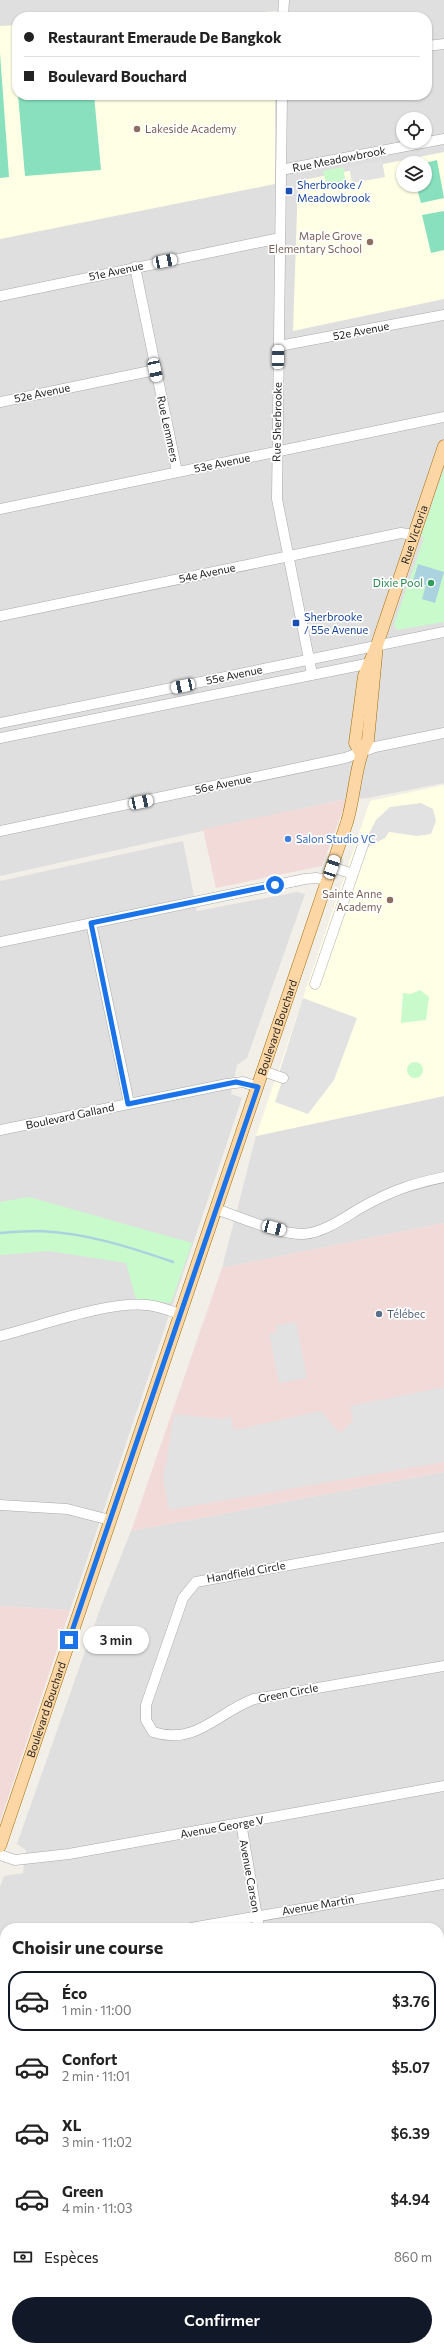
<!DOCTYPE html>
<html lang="fr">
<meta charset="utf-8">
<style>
:root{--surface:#fff;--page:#f6f6f6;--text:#222;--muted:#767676;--line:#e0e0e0;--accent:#111827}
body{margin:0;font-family:Commissioner,sans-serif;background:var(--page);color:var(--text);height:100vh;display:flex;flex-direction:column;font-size:15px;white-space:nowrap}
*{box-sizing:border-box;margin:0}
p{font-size:13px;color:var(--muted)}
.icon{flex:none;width:22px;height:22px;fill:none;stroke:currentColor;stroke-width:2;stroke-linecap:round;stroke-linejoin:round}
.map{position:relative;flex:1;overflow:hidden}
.details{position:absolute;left:0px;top:1923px;width:444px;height:428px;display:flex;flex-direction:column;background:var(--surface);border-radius:16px 16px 0 0;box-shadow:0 1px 3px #0004}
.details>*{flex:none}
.hud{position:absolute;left:12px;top:12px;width:420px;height:88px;border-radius:16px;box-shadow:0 1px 3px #0004;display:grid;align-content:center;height:88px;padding:0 12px;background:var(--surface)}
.tools{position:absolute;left:396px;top:112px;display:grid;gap:8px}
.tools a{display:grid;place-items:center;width:36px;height:36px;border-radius:50%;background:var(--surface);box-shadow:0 1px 3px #0004;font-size:20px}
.end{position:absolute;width:18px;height:18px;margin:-9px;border:5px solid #1a73e8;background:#fff;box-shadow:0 0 0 2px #fff}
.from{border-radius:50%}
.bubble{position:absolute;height:28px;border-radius:14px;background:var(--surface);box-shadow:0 1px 3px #0004;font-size:13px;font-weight:600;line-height:28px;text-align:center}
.car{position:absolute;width:12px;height:24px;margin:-12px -6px;border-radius:5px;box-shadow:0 0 3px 1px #0007;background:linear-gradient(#fff 24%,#345 0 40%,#fff 0 76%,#345 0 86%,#fff 0)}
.hud b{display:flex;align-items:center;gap:14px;height:38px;font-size:15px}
.hud b+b{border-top:1px solid var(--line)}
.hud i{width:10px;height:10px;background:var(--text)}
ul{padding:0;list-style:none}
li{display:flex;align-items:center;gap:12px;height:60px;margin:0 8px 6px;padding:0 4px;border:2px solid transparent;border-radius:16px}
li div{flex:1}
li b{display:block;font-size:15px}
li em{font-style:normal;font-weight:600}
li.on{border-color:var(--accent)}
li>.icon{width:36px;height:36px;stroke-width:1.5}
h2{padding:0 12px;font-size:18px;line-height:48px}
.pay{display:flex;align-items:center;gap:10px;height:44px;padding:0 12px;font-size:15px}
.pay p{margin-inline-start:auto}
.action{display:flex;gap:8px;margin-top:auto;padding:8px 12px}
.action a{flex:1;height:46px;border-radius:24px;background:var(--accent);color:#fff;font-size:16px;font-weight:600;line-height:46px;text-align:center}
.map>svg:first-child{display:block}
</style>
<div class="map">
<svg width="444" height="2351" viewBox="0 0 444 2351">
<rect width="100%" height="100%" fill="#f2efe9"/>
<path fill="#e0dfdf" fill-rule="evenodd" d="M0 0H444V783L368 798 341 800 0 876ZM17 17H427V95H17ZM403 119H425V141H403ZM403 163H425V185H403Z
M183 841 197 911 297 892 305 894 247 1058 237 1065 231 1094 242 1098 70 1610 0 1606V881Z
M444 1096V1223L222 1268 256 1136Z
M444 1472V2351H55V2346H439V1928H5V2220L0 2221V1887L4 1876 23 1873 26 1850 17 1844 100 1609 131 1531Z"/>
<path fill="#f2dad9" d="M347 799 322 866 216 888 203 829Z
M444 1223V1472L131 1531 222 1268Z
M0 1606 70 1610 0 1822Z"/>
<path fill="#ebdbe8" d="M5 2220V2346H55V2351H0V2221Z"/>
<path fill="#ffffe5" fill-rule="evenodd" d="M277 11V17H202Z
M17 25V95H275V184L0 239V26Z
M444 152V299L293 331 298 181ZM403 163H425V185H403Z
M444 785V1096L256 1136 370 801Z"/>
<path fill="#aacbaf" d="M444 2323V2351H330V2346H439V2324Z"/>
<path fill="#c8facc" d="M343 167 346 184 327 188 323 171Z
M444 469V622L397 630 394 624 424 538 421 536Z
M420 990 429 997 426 1020 401 1023 403 993 411 994Z
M407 1070a8 8 0 1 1 16 0a8 8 0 1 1-16 0Z
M29 1197 192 1243 171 1303 136 1299 126 1263 49 1251 0 1255V1202Z
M5 2018V2220L0 2221V2019Z
M312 2346H330V2351H280Z"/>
<path fill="#88e0be" d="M0 53 9 177 0 178Z
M18 95H94L101 170 25 176Z
M437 160 444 198 421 203 416 185H425V163Z
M444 211V250L431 253 422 215Z
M5 2067V2104L0 2100V2081Z"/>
<path fill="#e2e2e2" d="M382 160 385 177 352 183 349 166Z
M421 803 433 809 436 821 431 834 417 836 389 832 385 838 360 851 376 820 390 807Z
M303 998 357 1018 334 1080 308 1114 275 1102 283 1078 278 1076Z
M296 1322 307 1378 279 1383 269 1334 277 1332 275 1326Z
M444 1387V1462L169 1510 163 1479 174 1414 221 1419 231 1417 234 1430 321 1411 340 1433 353 1421 350 1406Z
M59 2346H82L83 2351H59Z"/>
<path fill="#aad3df" d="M418 564 444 572 435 603 422 599 426 585 413 581Z"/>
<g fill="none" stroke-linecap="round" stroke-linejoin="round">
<path stroke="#aad3df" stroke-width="2.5" d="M0 1233C13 1232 27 1231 40 1231 86 1233 130 1247 173 1262"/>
<defs>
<path id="minor" d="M283 17 284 0
M427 46 444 44
M282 95 277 499 312 674
M281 170 444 139
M135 267 177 472
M0 296 280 238
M279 346 444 315
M0 402 155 370
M0 509 444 417
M0 616 401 533 413 535
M0 723 444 632
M0 738 376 662
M0 831 345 758 375 747 444 733
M332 867 353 874
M91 923 129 1103
M0 942 305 879 316 878 328 880
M315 984 364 842
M263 1071 283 1078
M0 1130 227 1084 243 1082 258 1087
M216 1209C239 1217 281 1235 304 1234 326 1232 346 1216 364 1206 393 1190 412 1184 444 1177
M0 1336C41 1326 107 1301 147 1305 158 1306 169 1310 179 1314
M0 1505 67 1509 110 1520
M444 1537 196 1582 183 1598 146 1705V1720L153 1732C196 1746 218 1712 254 1699L444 1666
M241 1823 259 1928
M0 1855 15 1860 69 1854 444 1786
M191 1928 444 1884
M0 1963 5 1962
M439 1978H444
M439 2110 444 2119
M439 2154 444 2142
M439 2279 444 2278
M330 2346V2351"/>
<g id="major">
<path id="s1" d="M360 752 355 743 364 676 377 645 444 446"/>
<path id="s2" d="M0 1846 347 822C355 796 355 762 368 740L377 645"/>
</g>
</defs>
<use href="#minor" stroke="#a9a9a9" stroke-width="11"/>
<use href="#major" stroke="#a06b00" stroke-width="13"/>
<use href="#minor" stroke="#fff" stroke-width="10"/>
<use href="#major" stroke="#fcd6a4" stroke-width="12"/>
</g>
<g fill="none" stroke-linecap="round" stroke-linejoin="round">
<path stroke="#1a73e8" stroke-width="5" d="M69 1640 258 1087 236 1082 128 1104 91 923 275 885"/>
</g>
<g fill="#8d6e63" stroke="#fff" stroke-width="1.5">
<circle cx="137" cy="129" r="4"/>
<circle cx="370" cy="242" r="4"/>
<circle cx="390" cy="900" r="4"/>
</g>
<g fill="#1a4fb4" stroke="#fff" stroke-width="1.5">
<rect x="285" y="187" width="8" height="8" rx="2"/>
<rect x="292" y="619" width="8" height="8" rx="2"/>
</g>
<circle fill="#2e9e5b" stroke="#fff" stroke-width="1.5" cx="431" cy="583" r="4"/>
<circle fill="#3f7fe0" stroke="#fff" stroke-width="1.5" cx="288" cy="839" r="4"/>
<circle fill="#5c6f8a" stroke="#fff" stroke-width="1.5" cx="379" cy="1314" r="4"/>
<g text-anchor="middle" stroke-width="3.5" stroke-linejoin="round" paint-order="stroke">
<g font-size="11" fill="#785e54" stroke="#fff" text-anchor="end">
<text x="145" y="133" text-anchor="start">Lakeside Academy</text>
<text x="362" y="240">Maple Grove<tspan x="362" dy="13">Elementary School</tspan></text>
<text x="382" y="898">Sainte Anne<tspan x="382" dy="13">Academy</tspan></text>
</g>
<g font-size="11" fill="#222" stroke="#fff">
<text transform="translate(339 159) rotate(-11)" y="4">Rue Meadowbrook</text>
<text transform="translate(116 271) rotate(-12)" y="4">51e Avenue</text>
<text transform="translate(361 331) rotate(-11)" y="4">52e Avenue</text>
<text transform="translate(42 393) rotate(-12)" y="4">52e Avenue</text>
<text transform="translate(277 422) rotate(-89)" y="4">Rue Sherbrooke</text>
<text transform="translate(168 429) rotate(78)" y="4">Rue Lemmers</text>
<text transform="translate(222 463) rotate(-12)" y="4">53e Avenue</text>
<text dy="4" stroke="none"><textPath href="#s1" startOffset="228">Rue Victoria</textPath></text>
<text transform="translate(207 573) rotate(-12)" y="4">54e Avenue</text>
<text transform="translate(234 675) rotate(-12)" y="4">55e Avenue</text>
<text transform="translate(223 784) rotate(-12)" y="4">56e Avenue</text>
<text dy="4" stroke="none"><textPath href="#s2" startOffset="864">Boulevard Bouchard</textPath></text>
<text transform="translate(70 1116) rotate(-12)" y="4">Boulevard Galland</text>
<text transform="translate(246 1572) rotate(-10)" y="4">Handfield Circle</text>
<text transform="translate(288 1693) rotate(-11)" y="4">Green Circle</text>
<text dy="4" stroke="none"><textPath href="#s2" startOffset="144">Boulevard Bouchard</textPath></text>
<text transform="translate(222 1827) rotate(-10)" y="4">Avenue George V</text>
<text transform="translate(250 1876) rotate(80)" y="4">Avenue Carson</text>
<text transform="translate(318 1905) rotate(-10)" y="4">Avenue Martin</text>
</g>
<g font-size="11" fill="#164399" stroke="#fff" text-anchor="start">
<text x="297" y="189">Sherbrooke /<tspan x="297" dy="13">Meadowbrook</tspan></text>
<text x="304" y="621">Sherbrooke<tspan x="304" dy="13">/ 55e Avenue</tspan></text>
</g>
<g font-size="11" fill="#27864d" stroke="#fff" text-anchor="end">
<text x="423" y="587">Dixie Pool</text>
</g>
<g font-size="11" fill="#366cbe" stroke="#fff" text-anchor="start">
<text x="296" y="843">Salon Studio VC</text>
</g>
<g font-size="11" fill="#4e5e75" stroke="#fff" text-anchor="start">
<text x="387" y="1318">Télébec</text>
</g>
</g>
</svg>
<div class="tools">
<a><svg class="icon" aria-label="locate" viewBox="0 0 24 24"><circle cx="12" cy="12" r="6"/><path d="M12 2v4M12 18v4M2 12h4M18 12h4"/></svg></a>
<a><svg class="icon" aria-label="layers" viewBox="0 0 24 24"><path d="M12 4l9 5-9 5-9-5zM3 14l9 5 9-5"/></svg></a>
</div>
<i class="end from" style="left:275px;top:885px"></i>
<i class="end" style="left:69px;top:1640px"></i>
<div class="bubble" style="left:83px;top:1626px;width:66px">3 min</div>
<i class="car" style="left:165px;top:261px;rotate:79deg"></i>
<i class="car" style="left:278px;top:357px;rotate:1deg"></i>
<i class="car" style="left:155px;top:370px;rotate:168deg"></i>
<i class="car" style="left:183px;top:686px;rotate:258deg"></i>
<i class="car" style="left:141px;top:802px;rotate:78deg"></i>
<i class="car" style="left:332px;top:867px;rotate:19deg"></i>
<i class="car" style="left:274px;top:1228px;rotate:105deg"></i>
<div class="hud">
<b><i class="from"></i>Restaurant Emeraude De Bangkok</b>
<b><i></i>Boulevard Bouchard</b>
</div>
<section class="details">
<h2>Choisir une course</h2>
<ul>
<li class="on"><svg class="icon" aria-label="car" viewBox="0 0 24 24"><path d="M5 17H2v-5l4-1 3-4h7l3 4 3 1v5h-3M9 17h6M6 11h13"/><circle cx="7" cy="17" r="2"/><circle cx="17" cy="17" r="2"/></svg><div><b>Éco</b><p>1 min · 11:00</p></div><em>$3.76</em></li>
<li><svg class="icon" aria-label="car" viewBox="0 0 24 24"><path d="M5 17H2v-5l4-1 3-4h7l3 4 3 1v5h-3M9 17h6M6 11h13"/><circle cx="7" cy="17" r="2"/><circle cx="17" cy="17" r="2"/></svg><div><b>Confort</b><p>2 min · 11:01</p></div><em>$5.07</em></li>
<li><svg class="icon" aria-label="car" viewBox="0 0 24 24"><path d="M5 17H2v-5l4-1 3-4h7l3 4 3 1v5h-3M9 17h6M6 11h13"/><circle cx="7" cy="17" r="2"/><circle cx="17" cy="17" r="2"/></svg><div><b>XL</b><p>3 min · 11:02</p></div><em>$6.39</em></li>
<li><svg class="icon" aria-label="car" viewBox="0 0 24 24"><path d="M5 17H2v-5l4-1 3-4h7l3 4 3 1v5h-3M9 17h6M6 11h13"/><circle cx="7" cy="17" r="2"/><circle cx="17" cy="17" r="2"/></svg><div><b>Green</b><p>4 min · 11:03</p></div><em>$4.94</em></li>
</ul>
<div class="pay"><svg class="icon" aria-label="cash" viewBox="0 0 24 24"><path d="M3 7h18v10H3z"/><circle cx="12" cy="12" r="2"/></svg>Espèces<p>860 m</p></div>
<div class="action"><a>Confirmer</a></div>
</section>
</div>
